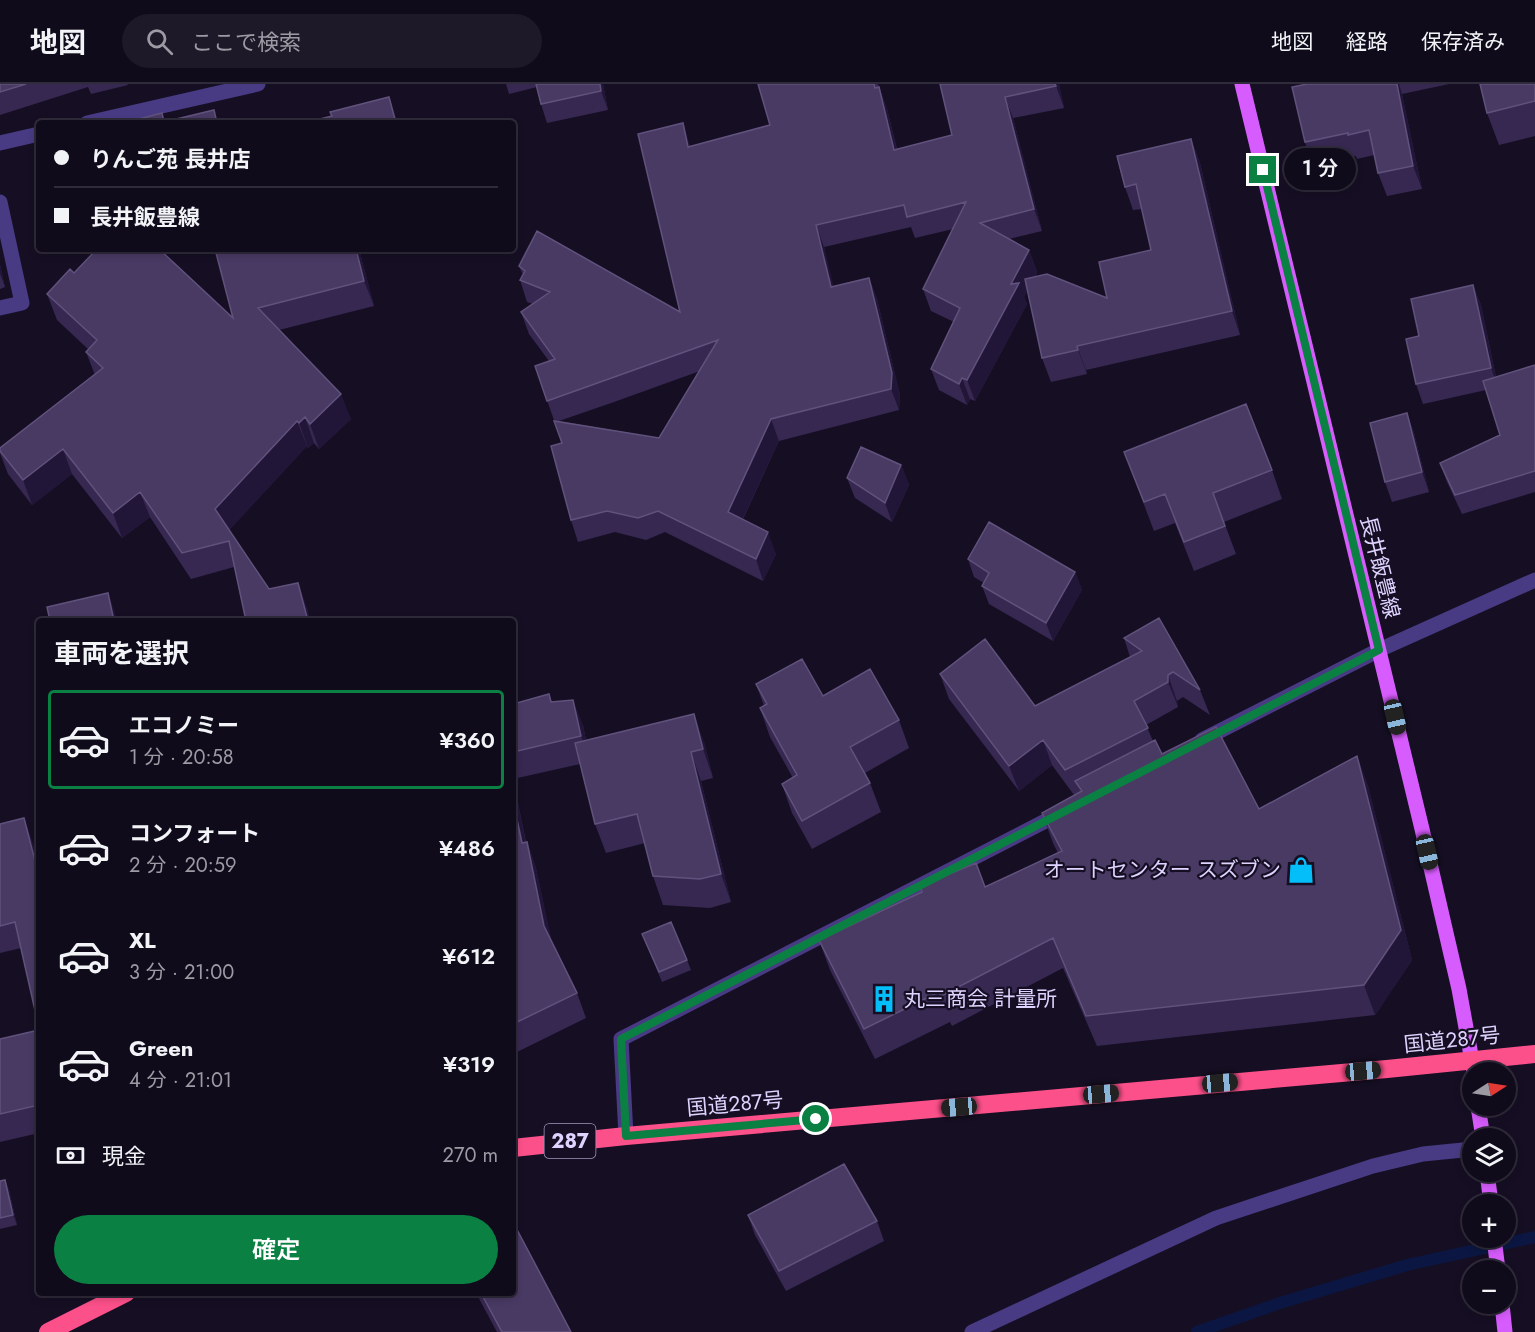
<!DOCTYPE html>
<html lang="ja">
<meta charset="utf-8">
<style>
:root{--surface:#100b1b;--page:#1e1928;--text:#f1f3f6;--muted:#9c9ba3;--line:#302b3a;--accent:#0b8043}
body{margin:0;font-family:Jost,"Noto Sans JP",sans-serif;background:var(--page);color:var(--text);height:100vh;display:flex;flex-direction:column;font-size:22px;white-space:nowrap}
*{box-sizing:border-box;margin:0}
p{font-size:20px;color:var(--muted)}
.icon{flex:none;width:33px;height:33px;fill:none;stroke:currentColor;stroke-width:2;stroke-linecap:round;stroke-linejoin:round}
.map{position:relative;flex:1;overflow:hidden}
.panel{position:absolute;left:36px;top:534px;width:480px;height:678px;display:flex;flex-direction:column;background:var(--surface);border-radius:6px;box-shadow:0 3px 9px #0003,0 0 0 2px var(--line)}
.panel>*{flex:none}
.guide{position:absolute;left:36px;top:36px;width:480px;height:132px;border-radius:6px;box-shadow:0 3px 9px #0003,0 0 0 2px var(--line);display:grid;align-content:center;height:132px;padding:0 18px;background:var(--surface)}
.needle{width:39px;rotate:78deg}
.buttons{position:absolute;left:1462px;top:978px;display:grid;gap:12px}
.buttons a{display:grid;place-items:center;width:54px;height:54px;border-radius:50%;background:var(--surface);box-shadow:0 3px 9px #0003,0 0 0 2px var(--line);font-size:30px}
.end{position:absolute;width:27px;height:27px;margin:-14px;border:8px solid #0b8043;background:#fff;box-shadow:0 0 0 3px #fff}
.from{border-radius:50%}
.bubble{position:absolute;height:42px;border-radius:21px;background:var(--surface);box-shadow:0 3px 9px #0003,0 0 0 2px var(--line);font-size:20px;font-weight:600;line-height:42px;text-align:center}
.car{position:absolute;width:18px;height:36px;margin:-18px -9px;border-radius:8px;box-shadow:0 0 4px 2px #0007;background:linear-gradient(#222 24%,#8ab4d8 0 40%,#222 0 76%,#8ab4d8 0 86%,#222 0)}
.guide b{display:flex;align-items:center;gap:21px;height:57px;font-size:22px}
.guide b+b{border-top:2px solid var(--line)}
.guide i{width:15px;height:15px;background:var(--text)}
ul{padding:0;list-style:none}
li{display:flex;align-items:center;gap:18px;height:99px;margin:0 12px 9px;padding:0 6px;border:3px solid transparent;border-radius:6px}
li div{flex:1}
li b{display:block;font-size:22px}
li em{font-style:normal;font-weight:600}
li.selected{border-color:var(--accent)}
li>.icon{width:54px;height:54px;stroke-width:1.5}
h2{padding:0 18px;font-size:27px;line-height:72px}
.pay{display:flex;align-items:center;gap:15px;height:66px;padding:0 18px;font-size:22px}
.pay p{margin-inline-start:auto}
.button{display:flex;gap:12px;margin-top:auto;padding:12px 18px}
.button a{flex:1;height:69px;border-radius:36px;background:var(--accent);color:#fff;font-size:24px;font-weight:600;line-height:69px;text-align:center}
header{display:flex;align-items:center;gap:36px;box-sizing:border-box;height:84px;padding:0 30px;background:var(--surface);border-bottom:2px solid var(--line)}
header strong{font-size:28px}
nav{display:flex;gap:33px;margin-inline-start:auto;font-size:21px}
.search{width:420px;height:54px;background:var(--page);display:flex;align-items:center;gap:15px;box-sizing:border-box;padding:0 21px;border-radius:33px;color:var(--muted);font-size:22px}
.map>svg:first-child{display:block}
</style>
<header>
<strong>地図</strong>
<div class="search"><svg class="icon" aria-label="search" viewBox="0 0 24 24"><circle cx="10" cy="10" r="6"/><path d="M15 15l6 6"/></svg>ここで検索</div>
<nav><a>地図</a><a>経路</a><a>保存済み</a></nav>
</header>
<div class="map">
<svg width="1535" height="1248" viewBox="0 0 1535 1248">
<rect width="100%" height="100%" fill="#160f24"/>
<g fill="none" stroke-linecap="round" stroke-linejoin="round">
<path stroke="#0b1742" stroke-width="12" d="M1197 1248 1280 1219 1407 1181 1535 1153"/>
<path stroke="#483b83" stroke-width="15" d="M87 39 258 0
M0 59 39 50
M0 118 22 219 0 224
M1202 656 1379 566 1535 496
M626 1052 621 955 1063 728
M972 1248 1216 1134 1373 1082 1423 1070 1473 1065"/>
<path stroke="#d75cfd" stroke-width="15" d="M1242 0 1422 745 1459 905 1474 988
M1478 1022 1483 1054
M1487 1088 1491 1120
M1494 1154 1498 1186
M1502 1220 1505 1248"/>
<path stroke="#fc508a" stroke-width="18" d="M513 1064 626 1052 1387 985 1535 970
M48 1248 126 1209"/>
</g>
<path fill="#372852" fill-rule="evenodd" d="M0 0H127L128 1 91 10 88 3 0 31Z
M506 0H603L608 26 547 39 541 20 537 3 509 10Z
M758 0H878L887 25 897 65 952 51 940 0H1059L1064 24 1013 34 1042 147 1009 155 1029 166 1037 188 1035 193 1107 214 1151 166 1142 125 1133 126 1125 103 1191 55 1200 79 1240 251 1086 286 1087 290 1051 298 1042 274 1028 205 1024 213 1027 220 975 317 970 315 967 321 939 306 931 285 954 238 931 227 923 205 953 145 915 154 911 143 824 163 833 203 869 194 877 215 900 311 899 326 779 357 743 435 776 470 763 497 665 448 646 456 615 448 578 458 571 436 562 359 535 282 549 277 529 250 521 228 533 220 527 218 520 196 523 191 519 182 680 228 770 41ZM700 287 659 354 559 337 614 318Z
M1307 0H1449L1402 10 1422 105 1387 112 1378 89 1374 71 1357 75 1356 72 1313 82 1305 58Z
M1535 0V52L1499 61 1487 29Z
M359 165 374 222 279 246 351 335 319 365 314 359 308 364 307 362 229 446 269 505 307 524 310 537H246L234 483 191 495 150 433 122 454 72 390 32 421 8 390 0 369V364L95 291 86 268 89 266 57 236 47 210 74 189 233 234Z
M0 181 5 203 0 205Z
M1473 201 1481 221 1496 293 1535 281V408L1462 430 1447 398 1440 379 1500 351 1486 306 1423 320 1416 300 1419 252Z
M1407 329 1414 349 1429 408 1392 418 1385 398Z
M1124 368 1272 386 1282 415 1224 438 1236 470 1194 487 1175 439 1154 447Z
M901 381 909 401 892 438 855 414 847 394Z
M968 475 1075 488 1082 506 1053 557 989 520 982 502 984 499 974 493Z
M1124 554 1200 606 1210 631 1183 613 1177 617 1178 623 1146 641 1153 657 1162 670 1259 725 1357 672 1368 702 1412 876 1375 931 1097 962 1063 884 952 942 950 938 875 975 830 886 819 856 985 803 1058 769 1053 759 1042 729 1074 711 1052 681 1019 707 949 615 940 590 1035 622 1130 573Z
M756 600 823 612 899 636 909 664 865 689 870 699 881 728 812 765 792 729 782 700 793 694 770 653 760 624 764 622Z
M549 610 552 618 583 641 586 656 704 658 713 694 701 697 731 818 710 824 663 821 653 792 645 759 606 769 595 740 580 680 513 695 526 758H527L536 784 551 856 577 909 586 934 513 970V620Z
M0 740 33 759 39 782V944L21 864 0 869Z
M642 850 687 876 691 886 662 898Z
M39 946V1049L0 1058V955Z
M5 1096 9 1106 17 1141 0 1145V1097Z
M748 1131 877 1137 884 1157 786 1207 755 1151Z
M476 1209H513L571 1248H497Z"/>
<path fill="#221638" d="M600 0H603L608 26 601 7Z
M1055 0H1059L1064 24 1056 2Z
M1397 0H1399L1402 10 1422 105 1413 82Z
M879 3 887 25 902 87 894 66Z
M389 13 398 39H396Z
M1005 13 1013 34 1042 147 1034 125Z
M683 39 690 61 696 85 688 63Z
M1191 55 1200 79 1240 251 1232 227Z
M816 141 824 163 839 225 831 203Z
M356 165H359L374 222 364 197Z
M1029 166 1037 188 1024 213 1027 220 975 317 967 296 1011 200Z
M0 181 5 203 0 190Z
M869 194 877 215 900 311 899 326 891 305Z
M1473 201 1481 221 1498 304 1491 284Z
M1077 262 1086 286 1087 290 1078 266Z
M962 294 970 315 967 321 959 300Z
M341 310 351 335 319 365 310 340Z
M1407 329 1414 349 1429 408 1422 388Z
M305 333 314 359 308 364 299 339Z
M771 335 779 357 736 449 728 428Z
M297 337 307 362 225 451 215 425Z
M63 365 72 390 32 421 23 396Z
M901 381 909 401 892 438 885 419Z
M140 408 150 433 122 454 113 429Z
M768 448 776 470 763 497 756 475Z
M1075 488 1082 506 1053 557 1046 539Z
M298 499 307 524 310 537H308Z
M108 509 115 529 117 537H114Z
M1168 591 1177 617 1178 623 1168 598Z
M573 616 583 641 590 678 581 652Z
M694 630 704 658 713 694 703 665Z
M1043 656 1052 681 1019 707 1009 682Z
M691 668 701 697 731 818 721 790Z
M1357 672 1368 702 1412 876 1375 931 1364 901Z
M513 695 531 785 522 759 513 716Z
M24 734 33 759 39 782V792Z
M527 758 536 784 554 867 544 842Z
M5 1096 9 1106 17 1141 13 1131Z"/>
<path fill="#493a64" stroke="#60527c" stroke-width="1.5" d="M0 0H26L0 8Z
M536 0H600L601 7 541 20Z
M758 0H874L875 4 879 3 894 66 952 51 940 0H1055L1056 2 1005 13 1034 125 980 139 1029 166 1011 200 1019 199 967 296 962 294 959 300 931 285 960 224 923 205 966 118 907 133 904 121 816 141 831 203 869 194 892 289 891 305 771 335 728 428 768 448 756 475 658 427 638 434 607 427 571 436 551 362 562 359 554 337 659 354 718 256 547 317 535 282 555 275 521 228 550 208 520 196 525 187 519 182 537 147 680 228 638 50 683 39 688 63 770 41Z
M1307 0H1397L1413 82 1378 89 1369 46 1348 51V49L1305 58 1292 3Z
M1480 0H1535V17L1487 29Z
M389 13 396 39H304L332 32 330 28Z
M214 26 217 39H129L128 38 162 29 164 38Z
M1191 55 1232 227 1077 262 1078 266 1042 274 1025 195 1047 190 1107 214 1099 178 1151 166 1136 100 1125 103 1117 72Z
M97 165H159L233 234 215 165H356L364 197 258 224 341 310 310 340 305 333 299 339 297 337 215 425 269 505 298 499 308 537H246L229 457 182 469 140 408 113 429 63 365 23 396 0 367V364L103 284 86 268 97 256 47 210 70 185 74 189Z
M1473 201 1491 284 1416 300 1406 255 1419 252 1411 215Z
M1535 281V387L1455 411 1440 379 1500 351 1483 297Z
M1246 320 1272 386 1213 409 1225 442 1184 458 1165 410 1144 418 1124 368Z
M1407 329 1422 388 1385 398 1370 339Z
M861 363 901 381 885 419 847 394Z
M989 438 1075 488 1046 539 982 502 989 489 968 475Z
M108 509 114 537H50L47 523Z
M1159 534 1200 606 1173 588 1168 591V598L1134 617 1148 644 1065 686 1043 656 1009 682 940 590 985 555 1035 622 1142 567 1124 554Z
M802 575 823 612 870 585 899 636 850 663 870 699 802 737 782 700 797 691 760 624 767 620 756 600Z
M549 610 551 618 573 616 581 652 513 668V620Z
M694 630 703 665 691 668 721 790 700 795 653 792 637 730 595 740 575 659Z
M1216 643 1259 725 1357 672 1401 846 1364 901 1086 932 1053 854 941 912 939 908 864 945 819 856 922 808 920 802 976 779 985 803 1062 767 1042 729 1082 707 1075 697 1155 656 1162 670Z
M513 716 522 759 527 758 544 842 577 909 513 940Z
M24 734 39 792V944L15 838 0 842V740Z
M671 838 687 876 659 888 642 850Z
M39 946V1021L0 1030V955Z
M844 1080 877 1137 779 1187 748 1131Z
M5 1096 13 1131 0 1134V1097Z
M513 1138 571 1248H502L481 1209H513Z"/>
<g fill="none" stroke-linecap="round" stroke-linejoin="round">
<path stroke="#0b8043" stroke-width="8" d="M816 1035 626 1052 621 955 1379 566 1263 86"/>
</g>
<defs>
<symbol id="shop-bare" viewBox="-9 -9 18 18"><path d="M-5-2.5h2.3a2.7 3.5 0 0 1 5.4 0H5L5.5 6h-11ZM-1.5-2.5h3a1.5 2.3 0 0 0-3 0Z" fill="#04befa" stroke="#160f24" stroke-width="2.5" paint-order="stroke"/></symbol>
<symbol id="building-bare" viewBox="-9 -9 18 18"><path d="M-4-6H4V6H1V3H-1V6H-4ZM-2.5-4.3h1.7v1.8h-1.7ZM.8-4.3h1.7v1.8H.8ZM-2.5-1h1.7V.8h-1.7ZM.8-1h1.7V.8H.8Z" fill="#04befa" stroke="#160f24" stroke-width="2.5" paint-order="stroke"/></symbol>
</defs>
<g fill-rule="evenodd">
<use href="#shop-bare" x="1282" y="767" width="38" height="38"/>
<use href="#building-bare" x="865" y="896" width="38" height="38"/>
</g>
<g text-anchor="middle" stroke-width="4.5" stroke-linejoin="round" paint-order="stroke">
<rect fill="#160f24" stroke="#a298bd" stroke-width="1.5" x="544.5" y="1040" width="51" height="34" rx="4.5"/>
<g font-size="20" font-weight="bold" fill="#ded3fe">
<text x="570" y="1064">287</text>
</g>
<g font-size="21" fill="#ded3fe" stroke="#160f24">
<text transform="translate(1380 483) rotate(76)" y="7">長井飯豊線</text>
<text transform="translate(1452 956) rotate(-6)" y="7">国道287号</text>
<text transform="translate(735 1020) rotate(-5)" y="7">国道287号</text>
</g>
<g font-size="21" fill="#ded3fe" stroke="#160f24" text-anchor="end">
<text x="1281" y="793">オートセンター スズブン</text>
<text x="904" y="922" text-anchor="start">丸三商会 計量所</text>
</g>
</g>
</svg>
<div class="buttons">
<a><svg class="needle" viewBox="-14 -14 28 28"><path d="M0-13l5 13h-10z" fill="#e53935"/><path d="M0 13l5-13h-10z" fill="#9c9ba3"/></svg></a>
<a><svg class="icon" aria-label="layers" viewBox="0 0 24 24"><path d="M12 4l9 5-9 5-9-5zM3 14l9 5 9-5"/></svg></a>
<a>+</a>
<a>−</a>
</div>
<i class="end from" style="left:816px;top:1035px"></i>
<i class="end" style="left:1263px;top:86px"></i>
<div class="bubble" style="left:1284px;top:64px;width:72px">1 分</div>
<i class="car" style="left:1395px;top:633px;rotate:167deg"></i>
<i class="car" style="left:1427px;top:768px;rotate:167deg"></i>
<i class="car" style="left:1363px;top:987px;rotate:85deg"></i>
<i class="car" style="left:1220px;top:999px;rotate:85deg"></i>
<i class="car" style="left:1101px;top:1010px;rotate:85deg"></i>
<i class="car" style="left:959px;top:1023px;rotate:265deg"></i>
<div class="guide">
<b><i class="from"></i>りんご苑 長井店</b>
<b><i></i>長井飯豊線</b>
</div>
<section class="panel">
<h2>車両を選択</h2>
<ul>
<li class="selected"><svg class="icon" aria-label="car" viewBox="0 0 24 24"><path d="M5 17H2v-5l4-1 3-4h7l3 4 3 1v5h-3M9 17h6M6 11h13"/><circle cx="7" cy="17" r="2"/><circle cx="17" cy="17" r="2"/></svg><div><b>エコノミー</b><p>1 分 · 20:58</p></div><em>¥360</em></li>
<li><svg class="icon" aria-label="car" viewBox="0 0 24 24"><path d="M5 17H2v-5l4-1 3-4h7l3 4 3 1v5h-3M9 17h6M6 11h13"/><circle cx="7" cy="17" r="2"/><circle cx="17" cy="17" r="2"/></svg><div><b>コンフォート</b><p>2 分 · 20:59</p></div><em>¥486</em></li>
<li><svg class="icon" aria-label="car" viewBox="0 0 24 24"><path d="M5 17H2v-5l4-1 3-4h7l3 4 3 1v5h-3M9 17h6M6 11h13"/><circle cx="7" cy="17" r="2"/><circle cx="17" cy="17" r="2"/></svg><div><b>XL</b><p>3 分 · 21:00</p></div><em>¥612</em></li>
<li><svg class="icon" aria-label="car" viewBox="0 0 24 24"><path d="M5 17H2v-5l4-1 3-4h7l3 4 3 1v5h-3M9 17h6M6 11h13"/><circle cx="7" cy="17" r="2"/><circle cx="17" cy="17" r="2"/></svg><div><b>Green</b><p>4 分 · 21:01</p></div><em>¥319</em></li>
</ul>
<div class="pay"><svg class="icon" aria-label="cash" viewBox="0 0 24 24"><path d="M3 7h18v10H3z"/><circle cx="12" cy="12" r="2"/></svg>現金<p>270 m</p></div>
<div class="button"><a>確定</a></div>
</section>
</div>
